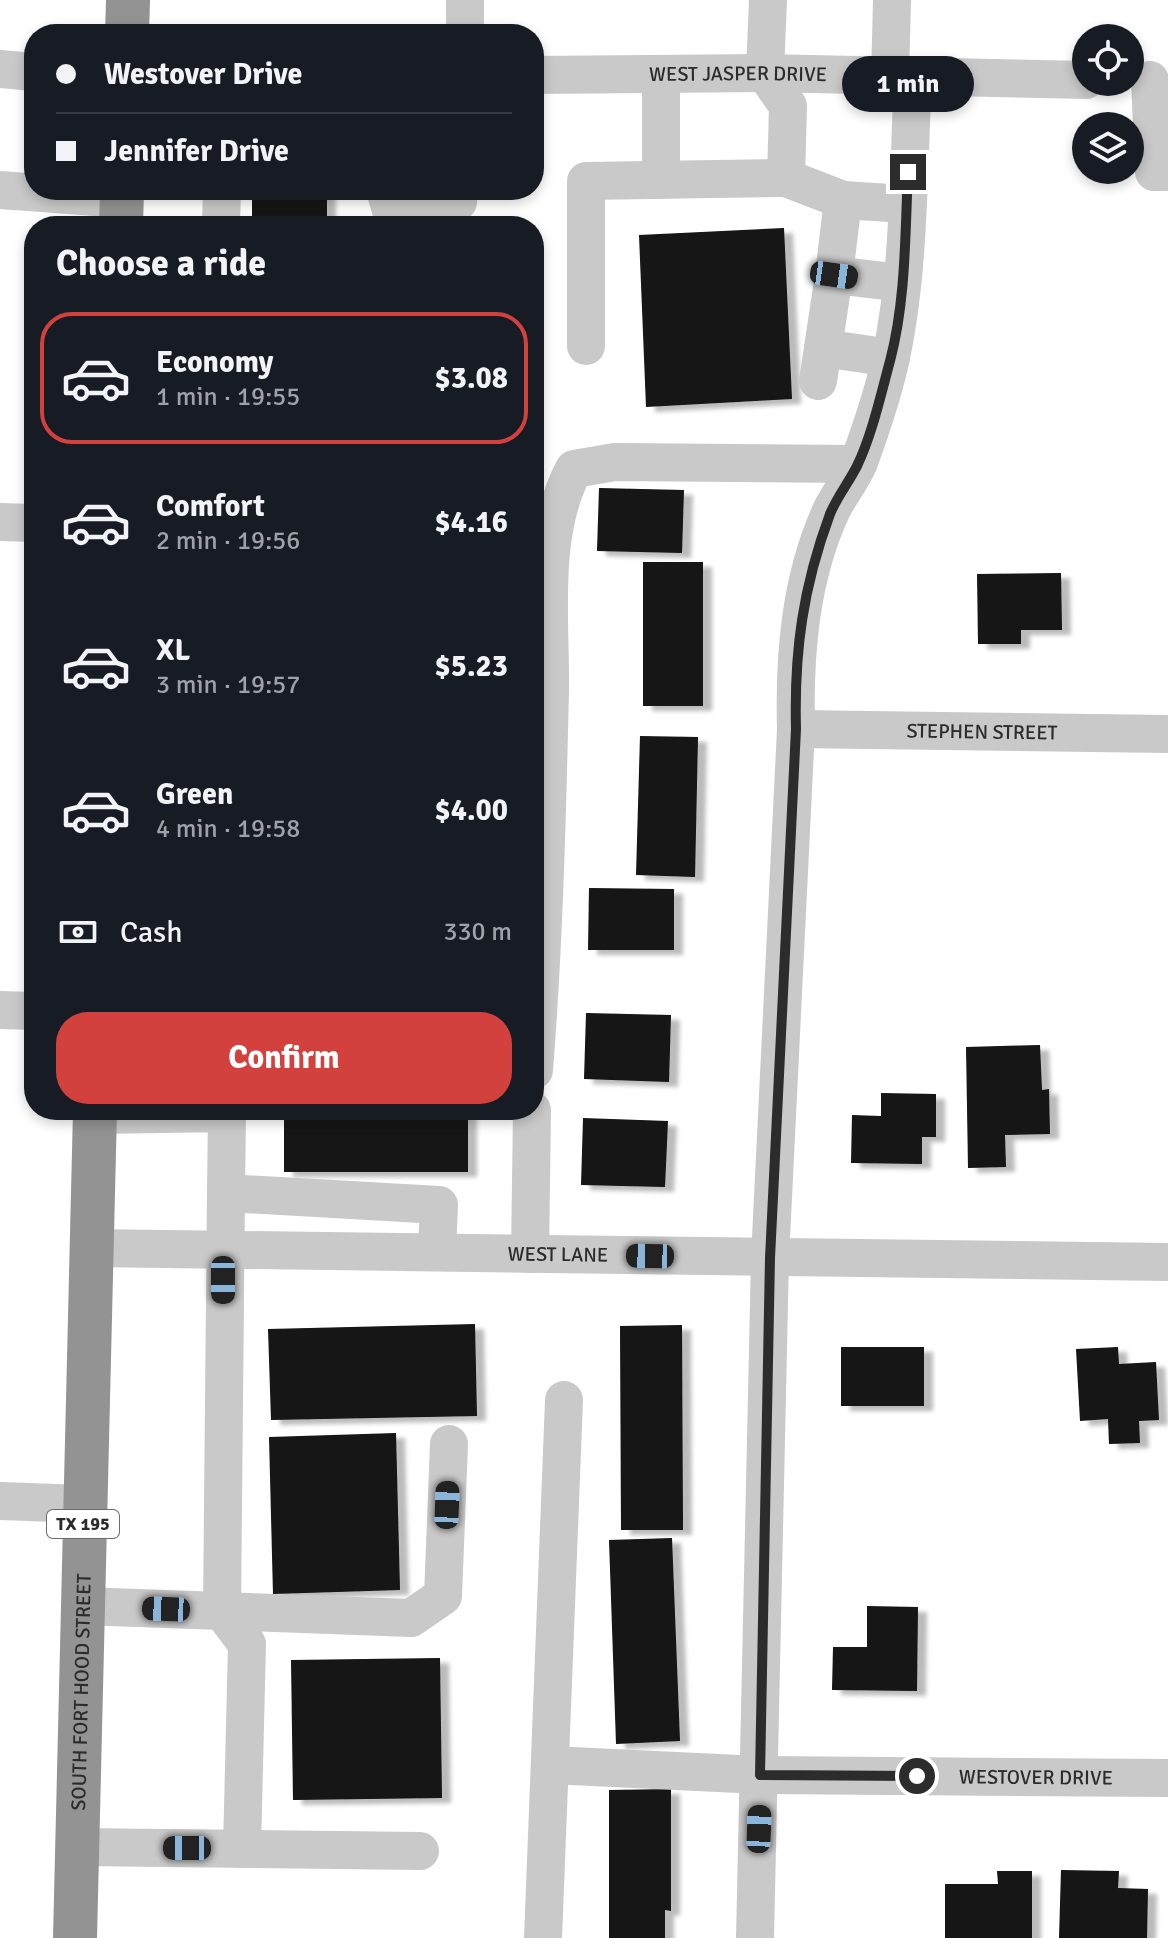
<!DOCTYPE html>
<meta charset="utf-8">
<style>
:root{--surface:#171b24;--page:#242831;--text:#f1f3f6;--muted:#9ea1a6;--line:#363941;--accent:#d3413e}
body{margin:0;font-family:Signika,sans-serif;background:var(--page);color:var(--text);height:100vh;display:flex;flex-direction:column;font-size:30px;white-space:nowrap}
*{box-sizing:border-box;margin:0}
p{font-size:26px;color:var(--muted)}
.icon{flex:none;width:44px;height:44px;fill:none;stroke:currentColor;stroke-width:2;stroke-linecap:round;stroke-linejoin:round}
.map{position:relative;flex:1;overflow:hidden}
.drawer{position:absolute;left:24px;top:216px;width:520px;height:904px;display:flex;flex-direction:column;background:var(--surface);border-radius:32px;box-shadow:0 4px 12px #0003}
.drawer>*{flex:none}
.top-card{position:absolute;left:24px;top:24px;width:520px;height:176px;border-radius:32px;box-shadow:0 4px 12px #0003;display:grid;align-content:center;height:176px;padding:0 32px;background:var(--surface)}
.buttons{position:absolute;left:1072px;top:24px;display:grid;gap:16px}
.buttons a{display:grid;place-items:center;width:72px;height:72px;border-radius:50%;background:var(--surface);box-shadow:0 4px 12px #0003;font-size:40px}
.end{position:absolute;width:36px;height:36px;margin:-18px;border:10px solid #2c2c2c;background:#fff;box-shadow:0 0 0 4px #fff}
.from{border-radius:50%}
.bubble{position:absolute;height:56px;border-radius:28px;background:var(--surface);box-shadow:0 4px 12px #0003;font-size:26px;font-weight:700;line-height:56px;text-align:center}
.car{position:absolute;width:24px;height:48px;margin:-24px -12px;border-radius:10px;box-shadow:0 0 6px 2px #0007;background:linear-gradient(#222 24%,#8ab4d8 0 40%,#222 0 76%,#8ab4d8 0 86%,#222 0)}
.top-card b{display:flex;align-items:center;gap:28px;height:76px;font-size:30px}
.top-card b+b{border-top:2px solid var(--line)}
.top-card i{width:20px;height:20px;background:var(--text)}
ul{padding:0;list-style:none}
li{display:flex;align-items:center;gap:24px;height:132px;margin:0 16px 12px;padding:0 16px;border:4px solid transparent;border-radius:32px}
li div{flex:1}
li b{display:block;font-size:30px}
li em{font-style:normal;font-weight:700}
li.selected{border-color:var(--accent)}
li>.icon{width:72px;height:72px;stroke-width:1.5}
h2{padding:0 32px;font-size:36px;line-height:96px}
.pay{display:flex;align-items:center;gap:20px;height:88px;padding:0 32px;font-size:30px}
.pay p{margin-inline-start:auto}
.primary-button{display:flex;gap:16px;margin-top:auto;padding:16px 32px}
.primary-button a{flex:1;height:92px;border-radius:32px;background:var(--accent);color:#fff;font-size:32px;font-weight:700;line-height:92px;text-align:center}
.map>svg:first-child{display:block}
</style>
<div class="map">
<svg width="1168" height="1938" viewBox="0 0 1168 1938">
<defs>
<filter id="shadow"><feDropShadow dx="9" dy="5" stdDeviation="2" flood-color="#0004"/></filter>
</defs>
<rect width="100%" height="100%" fill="#fff"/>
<path fill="#131313" filter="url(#shadow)" d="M252 190H327V226H252Z
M784 228 792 399 646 407 639 235Z
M599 488 684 490 682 553 597 551Z
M643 562H703V706H643Z
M1061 573 1062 630H1021V644H978L977 574Z
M640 736 698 737 695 877 636 875Z
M589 888 674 889V950H588Z
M586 1013 671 1015 669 1082 584 1079Z
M1040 1045 1042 1090 1049 1089 1050 1134 1005 1135 1006 1167 968 1168 966 1047Z
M881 1093 936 1094V1137H922V1164L851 1163 852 1115 881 1116Z
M284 1110H468V1172H284Z
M583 1118 668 1121 665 1187 581 1185Z
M475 1324 477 1416 271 1420 268 1329Z
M682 1325 683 1530H621L620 1326Z
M841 1347H924V1406H841Z
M1118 1347 1119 1364 1156 1362 1159 1420 1139 1421 1140 1443 1109 1444 1108 1419 1080 1421 1076 1349Z
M396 1433 400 1590 273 1594 269 1437Z
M672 1538 680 1741 616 1744 609 1540Z
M867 1606 918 1607 917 1691 832 1690 833 1647H867Z
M440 1658 442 1798 293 1800 291 1660Z
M671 1789V1911L665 1910V1938H609V1790Z
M1061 1870 1119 1871 1118 1888 1148 1889 1147 1938H1059Z
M997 1871H1032V1938H945V1884H998Z"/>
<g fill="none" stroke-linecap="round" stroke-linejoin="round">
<g stroke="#c9c9c9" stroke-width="38">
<path d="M465 34V0"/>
<path d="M0 69 34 72"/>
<path id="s1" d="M534 75 765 73 1086 80"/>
<path d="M890 78 892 0"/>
<path d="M1150 80 1154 172H1168"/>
<path d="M786 178 843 200 906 204"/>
<path d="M661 180V76"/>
<path d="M0 190 122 199"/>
<path d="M385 190 392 214 441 218 458 202 459 190"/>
<path d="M843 200 834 275 902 283"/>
<path d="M221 226 222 190"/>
<path d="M834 275 823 348 891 358"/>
<path d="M586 346V181L786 178 788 106 765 73 768 0"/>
<path d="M818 381 823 348"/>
<path d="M0 522 34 523"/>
<path id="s2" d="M796 729 1168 734"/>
<path d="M0 1010 34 1011"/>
<path d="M534 1070C544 944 547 818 550 691 551 620 539 534 574 469L615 462 858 464"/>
<path d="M95 1115 227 1113 226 1193"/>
<path id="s3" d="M92 1248 1168 1262"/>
<path d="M530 1254 532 1110"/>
<path d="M0 1501 84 1504"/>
<path d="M82 1606 411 1618 443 1596 449 1444"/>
<path id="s4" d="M550 1765 760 1775 1168 1778"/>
<path d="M77 1847 420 1851"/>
<path d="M242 1849 247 1644 222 1611 226 1193 439 1205 437 1252"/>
<path d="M543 1938 564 1400"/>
<path d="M755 1938 770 1258 796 729C794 655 800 578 832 509 840 493 852 479 859 462 871 429 884 391 891 357 910 267 908 171 913 79"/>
</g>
<g stroke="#939393" stroke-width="44">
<path d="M127 34 128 0"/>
<path d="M121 226 122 190"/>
<path id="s5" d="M75 1938 95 1110"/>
</g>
</g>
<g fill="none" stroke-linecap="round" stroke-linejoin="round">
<path stroke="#2c2c2c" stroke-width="10" d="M908 172C905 234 906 301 890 361 881 394 872 435 857 466 849 482 837 497 830 514 803 587 794 651 796 729L770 1258 760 1775 917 1776"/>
</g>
<g text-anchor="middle" stroke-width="8" stroke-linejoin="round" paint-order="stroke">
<rect fill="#fff" stroke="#6b6b6b" stroke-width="2" x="47" y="1510" width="72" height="28" rx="6"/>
<g font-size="18" font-weight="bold" fill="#2c2c2c">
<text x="83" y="1530">TX 195</text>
</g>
<g font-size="20" fill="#2c2c2c" stroke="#fff">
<text dy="7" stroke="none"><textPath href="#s1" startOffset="204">WEST JASPER DRIVE</textPath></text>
<text dy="7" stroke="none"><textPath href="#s2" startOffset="186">STEPHEN STREET</textPath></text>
<text dy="7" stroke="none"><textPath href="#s3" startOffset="466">WEST LANE</textPath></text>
<text dy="7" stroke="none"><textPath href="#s5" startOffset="246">SOUTH FORT HOOD STREET</textPath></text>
<text dy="7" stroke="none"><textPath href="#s4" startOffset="486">WESTOVER DRIVE</textPath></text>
</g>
</g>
</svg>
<div class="buttons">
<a><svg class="icon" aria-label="locate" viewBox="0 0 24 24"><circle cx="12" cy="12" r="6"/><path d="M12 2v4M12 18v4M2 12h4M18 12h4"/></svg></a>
<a><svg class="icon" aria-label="layers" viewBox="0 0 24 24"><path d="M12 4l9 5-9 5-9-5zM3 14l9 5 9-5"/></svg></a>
</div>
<i class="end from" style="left:917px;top:1776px"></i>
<i class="end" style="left:908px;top:172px"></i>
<div class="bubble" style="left:842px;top:56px;width:132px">1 min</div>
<i class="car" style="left:834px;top:275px;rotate:98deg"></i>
<i class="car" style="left:650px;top:1256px;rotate:271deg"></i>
<i class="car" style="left:223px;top:1280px;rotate:180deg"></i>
<i class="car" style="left:447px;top:1505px;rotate:2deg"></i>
<i class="car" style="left:166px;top:1609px;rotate:272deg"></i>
<i class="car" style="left:759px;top:1829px;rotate:2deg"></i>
<i class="car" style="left:187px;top:1848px;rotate:270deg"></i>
<div class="top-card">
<b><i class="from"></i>Westover Drive</b>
<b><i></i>Jennifer Drive</b>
</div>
<section class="drawer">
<h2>Choose a ride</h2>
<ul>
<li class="selected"><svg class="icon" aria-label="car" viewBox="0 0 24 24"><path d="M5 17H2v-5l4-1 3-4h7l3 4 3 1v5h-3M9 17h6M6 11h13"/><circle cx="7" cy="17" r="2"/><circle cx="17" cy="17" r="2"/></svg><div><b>Economy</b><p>1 min · 19:55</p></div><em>$3.08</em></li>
<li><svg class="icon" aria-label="car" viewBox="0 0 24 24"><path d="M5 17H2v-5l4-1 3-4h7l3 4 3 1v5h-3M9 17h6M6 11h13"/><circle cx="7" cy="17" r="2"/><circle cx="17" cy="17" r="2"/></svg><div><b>Comfort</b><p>2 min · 19:56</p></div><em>$4.16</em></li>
<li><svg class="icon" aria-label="car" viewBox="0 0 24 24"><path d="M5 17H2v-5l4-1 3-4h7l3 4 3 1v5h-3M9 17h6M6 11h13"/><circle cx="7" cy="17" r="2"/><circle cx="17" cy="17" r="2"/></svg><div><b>XL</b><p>3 min · 19:57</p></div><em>$5.23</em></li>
<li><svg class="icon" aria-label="car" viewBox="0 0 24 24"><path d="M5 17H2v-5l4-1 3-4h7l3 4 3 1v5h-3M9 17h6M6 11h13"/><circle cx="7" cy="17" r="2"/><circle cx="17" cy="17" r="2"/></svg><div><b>Green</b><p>4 min · 19:58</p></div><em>$4.00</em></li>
</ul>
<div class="pay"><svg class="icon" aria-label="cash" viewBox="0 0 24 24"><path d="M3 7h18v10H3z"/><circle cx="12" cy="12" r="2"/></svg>Cash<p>330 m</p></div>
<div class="primary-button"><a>Confirm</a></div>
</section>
</div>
